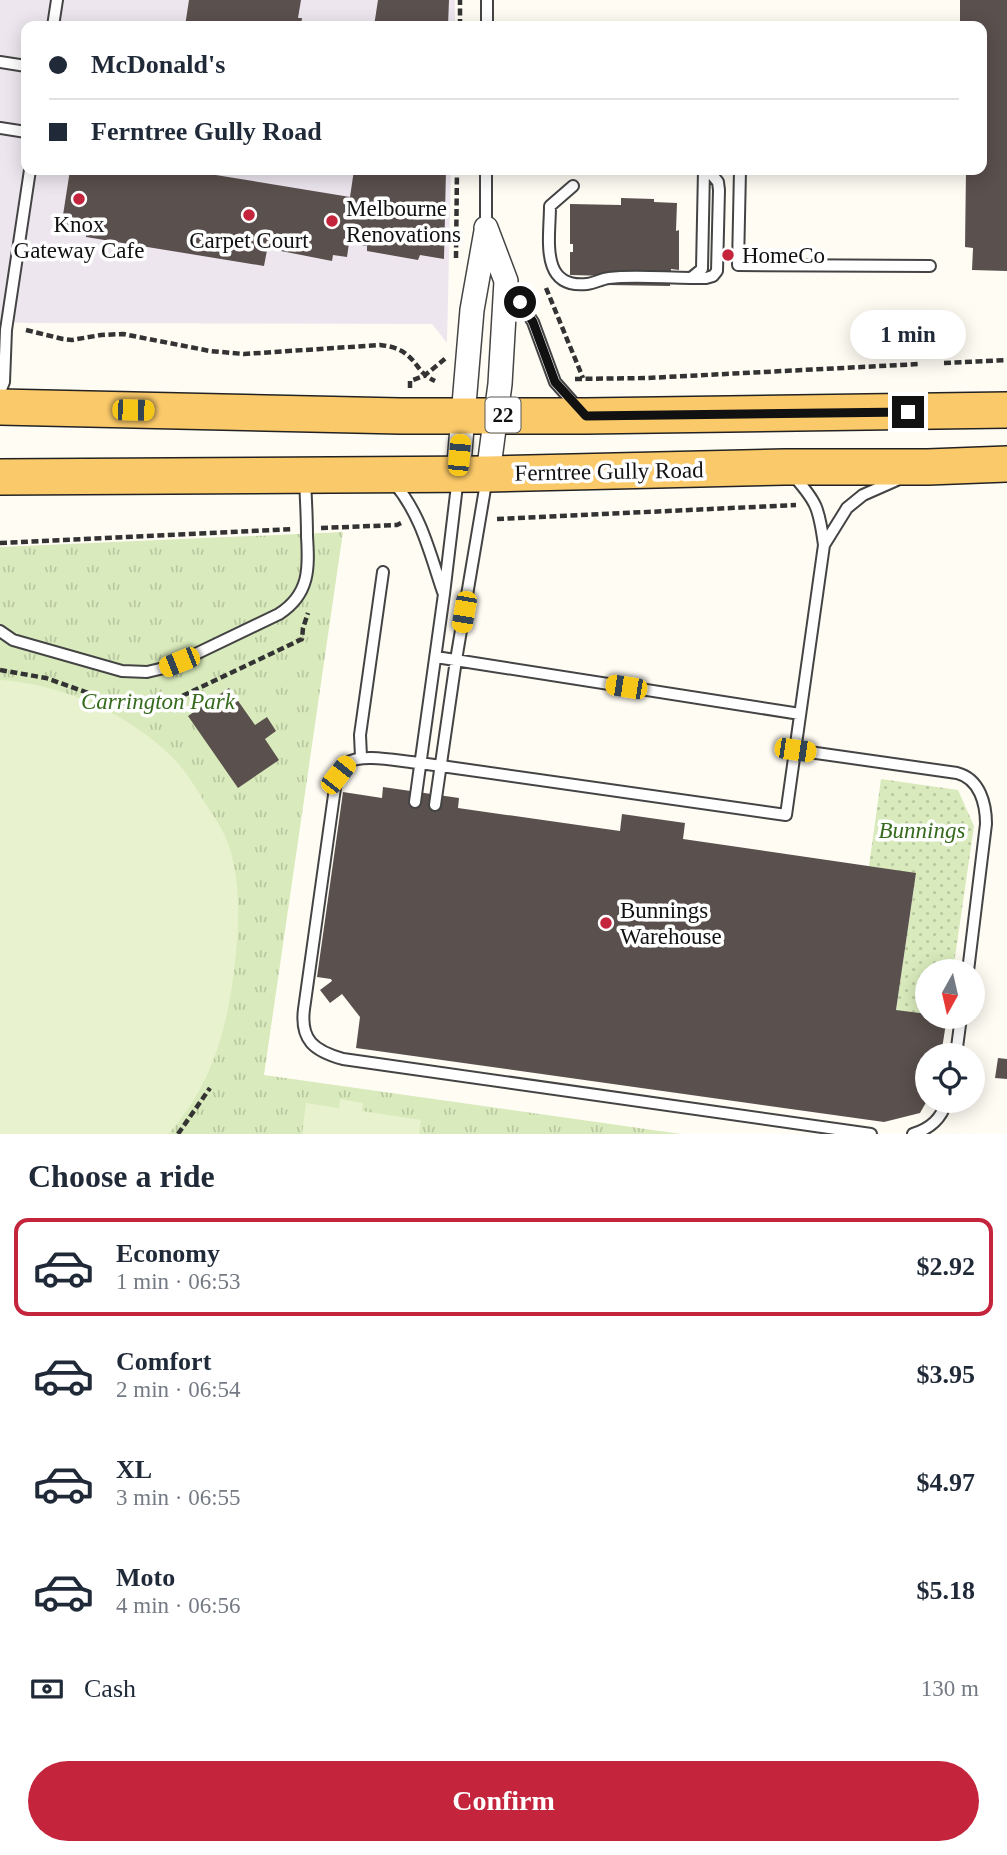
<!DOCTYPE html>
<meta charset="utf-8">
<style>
:root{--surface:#fff;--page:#f2f2f3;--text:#1f2937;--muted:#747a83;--line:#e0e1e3;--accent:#c4253c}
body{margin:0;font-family:"Times New Roman",serif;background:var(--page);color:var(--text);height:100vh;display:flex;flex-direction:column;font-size:26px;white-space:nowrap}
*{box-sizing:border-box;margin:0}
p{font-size:23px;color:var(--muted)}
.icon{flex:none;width:38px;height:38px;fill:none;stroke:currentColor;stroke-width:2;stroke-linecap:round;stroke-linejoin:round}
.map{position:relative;height:1134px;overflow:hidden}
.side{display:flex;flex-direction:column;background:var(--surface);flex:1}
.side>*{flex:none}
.guide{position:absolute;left:21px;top:21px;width:966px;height:154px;border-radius:14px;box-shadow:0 4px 18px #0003;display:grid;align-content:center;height:154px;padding:0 28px;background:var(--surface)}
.needle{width:46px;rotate:188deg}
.fabs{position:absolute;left:915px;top:959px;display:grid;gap:14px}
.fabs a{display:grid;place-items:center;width:70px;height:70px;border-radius:50%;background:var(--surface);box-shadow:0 4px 18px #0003;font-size:35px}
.end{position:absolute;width:32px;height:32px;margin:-16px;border:9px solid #111;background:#fff;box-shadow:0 0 0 4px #fff}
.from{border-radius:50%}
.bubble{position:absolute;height:49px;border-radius:24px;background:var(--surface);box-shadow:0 4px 18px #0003;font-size:23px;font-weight:700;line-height:49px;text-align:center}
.car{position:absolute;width:21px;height:42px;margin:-21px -10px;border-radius:9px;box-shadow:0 0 5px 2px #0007;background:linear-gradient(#f5c518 24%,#345 0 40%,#f5c518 0 76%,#345 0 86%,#f5c518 0)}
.guide b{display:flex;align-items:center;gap:24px;height:66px;font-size:26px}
.guide b+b{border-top:2px solid var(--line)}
.guide i{width:18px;height:18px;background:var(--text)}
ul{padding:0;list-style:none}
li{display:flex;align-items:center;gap:21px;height:98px;margin:0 14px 10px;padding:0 14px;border:4px solid transparent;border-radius:14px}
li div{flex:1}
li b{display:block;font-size:26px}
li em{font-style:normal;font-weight:700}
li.on{border-color:var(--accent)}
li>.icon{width:63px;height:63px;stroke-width:1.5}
h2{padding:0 28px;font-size:32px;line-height:84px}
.pay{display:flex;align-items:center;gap:18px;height:77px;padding:0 28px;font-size:26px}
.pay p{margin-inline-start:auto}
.action{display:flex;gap:14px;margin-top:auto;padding:14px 28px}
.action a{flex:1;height:80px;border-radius:42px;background:var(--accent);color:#fff;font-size:28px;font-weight:700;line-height:80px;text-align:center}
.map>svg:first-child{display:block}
</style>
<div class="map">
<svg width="1007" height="1134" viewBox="0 0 1007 1134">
<defs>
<pattern id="grass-tufts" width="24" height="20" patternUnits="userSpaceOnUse" patternTransform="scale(1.75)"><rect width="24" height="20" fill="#d9ebbc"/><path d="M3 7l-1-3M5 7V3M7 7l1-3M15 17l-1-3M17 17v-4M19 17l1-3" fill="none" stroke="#b9c8a1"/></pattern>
<pattern id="garden-dots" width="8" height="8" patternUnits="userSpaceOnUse" patternTransform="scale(1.75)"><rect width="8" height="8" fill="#d9ebbc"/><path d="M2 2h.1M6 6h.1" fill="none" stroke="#b9c8a1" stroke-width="1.8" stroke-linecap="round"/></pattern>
</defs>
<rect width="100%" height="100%" fill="#fffcf4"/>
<path fill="#ede6ef" d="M0 0H455V26H26V170H451L447 343 432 324 29 323 0 322Z"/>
<path fill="url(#grass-tufts)" d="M343 532 264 1075 681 1134H0V547Z"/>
<path fill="url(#garden-dots)" d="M881 779 958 790 974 826 953 971H928L927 1014 896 1010 916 874 869 866Z"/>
<path fill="#e9f2ce" d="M0 680C62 684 127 713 171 756 185 769 195 787 205 803 215 818 225 832 230 849 243 892 238 943 232 986 224 1041 206 1093 168 1134H0Z
M340 1099 363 1103 362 1111 421 1120 419 1134H302L306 1103 339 1108Z"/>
<path fill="#5a504d" d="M189 0H301L298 18H302L301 26H185Z
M378 0H449L448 26H374Z
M960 0H1007V271L972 270 973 248 965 247 966 170H982V26H960Z
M70 170H185L350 197 354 170H446L444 259 420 255 418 260 367 251V246L349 243 347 257 333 255 332 261 281 251V247L268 245 264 266 86 237V233L61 228Z
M621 198 654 199V202L677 203 676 231 679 230V270L671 269 670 286 608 285V276L570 275V252H573V244H570V204L621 205Z
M229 688 255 725 267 717 276 731 265 739 279 760 238 788 188 716Z
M383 787 459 798 458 808 620 831 622 814 685 823 683 839 916 873 896 1010 928 1014V1017H947L941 1055H928V1099L920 1113 884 1122 356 1048 360 1017 342 994 330 1003 320 990 332 981 331 979 317 977 343 792 382 798Z
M998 1058 1007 1059V1079L995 1078Z"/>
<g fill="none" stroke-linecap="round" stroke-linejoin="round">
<defs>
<path id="lane" d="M53 26 57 0
M487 26V0
M0 62 26 66
M0 128 26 132
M486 170V228
M740 170 738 265 930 266
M573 186 550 206C550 238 539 289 587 284 595 283 601 279 609 278 634 275 665 278 691 278L702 269 704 170
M691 278H706L713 276 717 271 719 190 718 182 708 170
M510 287 533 322 555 382 578 408
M0 392 4 382 6 330 30 170
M792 474C817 502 819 508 824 545L786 815 420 763C402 762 362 752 347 763 339 769 337 779 335 788L304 1009C300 1040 314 1051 343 1059L871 1134
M394 483C421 514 430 554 443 592
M824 545 847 508 863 495 897 480
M0 631 13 640 122 671 147 672 164 668 179 662 279 614C310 594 309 568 307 536 307 517 306 499 305 481
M436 657 800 714
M795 750 957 773C980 779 986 804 986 824L968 971
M361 757 360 735 383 572
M415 802 444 594 458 477
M435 805 456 660 487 477
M956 1055 961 1017
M913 1134C931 1128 941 1119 947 1101"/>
<path id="street" d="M486 228 506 281 500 384 488 474
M458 475 472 310 486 231"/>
<path id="primary" d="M0 407 400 416H586L1007 410
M0 477 488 474 785 467H928L1007 464"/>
</defs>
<use href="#lane" stroke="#444" stroke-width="14"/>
<use href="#street" stroke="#444" stroke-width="26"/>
<use href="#primary" stroke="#222" stroke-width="38"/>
<path stroke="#333" stroke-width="4.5" stroke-dasharray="7 3.5" stroke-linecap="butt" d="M460 26V0
M456 258 457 170
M546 288 583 378
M26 330 63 339 72 340 101 335 123 334 210 351 244 354 380 345C389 346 399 348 406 354 419 364 418 373 435 381
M944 363 1007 360
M575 379 647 378 920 364
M410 388V381L424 376 446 358
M497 519 796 505
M321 528 397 525 403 522
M0 543 293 529
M0 670 46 678 111 701 126 704 144 705 163 703 180 697 302 639 303 628 308 613
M178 1134 210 1088"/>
<use href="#lane" stroke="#fff" stroke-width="10"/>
<use href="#street" stroke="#fff" stroke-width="23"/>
<use href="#primary" stroke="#fac96a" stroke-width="35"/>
</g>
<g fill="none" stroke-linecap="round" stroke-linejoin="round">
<path stroke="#111" stroke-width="9" d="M520 302 533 322 555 382 586 416 908 412"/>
</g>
<g fill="#c4253c" stroke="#fff" stroke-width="2.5">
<circle cx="79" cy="199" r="7"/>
<circle cx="249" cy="215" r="7"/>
<circle cx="332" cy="221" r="7"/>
<circle cx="728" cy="255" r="7"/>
<circle cx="606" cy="923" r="7"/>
</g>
<g text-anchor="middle" stroke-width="7" stroke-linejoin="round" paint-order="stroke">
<rect fill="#fff" stroke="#585858" stroke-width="2" x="485.5" y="397.5" width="35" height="35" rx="5"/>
<g font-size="21" font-weight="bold" fill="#111">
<text x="503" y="422">22</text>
</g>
<g font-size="23" fill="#111" stroke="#fff" text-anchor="start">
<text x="346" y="216">Melbourne<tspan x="346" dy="26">Renovations</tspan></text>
<text x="79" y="232" text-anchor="middle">Knox<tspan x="79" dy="26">Gateway Cafe</tspan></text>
<text x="249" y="248" text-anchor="middle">Carpet Court</text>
<text x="742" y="263">HomeCo</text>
<text x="620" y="918">Bunnings<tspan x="620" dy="26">Warehouse</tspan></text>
</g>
<g font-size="23" fill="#111" stroke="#fff">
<text transform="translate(609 471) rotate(-1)" y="8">Ferntree Gully Road</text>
</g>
<g font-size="23" font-style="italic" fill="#366b1e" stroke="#fff">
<text x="158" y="709">Carrington Park</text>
<text x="922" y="838">Bunnings</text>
</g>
</g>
</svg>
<div class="fabs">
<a><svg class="needle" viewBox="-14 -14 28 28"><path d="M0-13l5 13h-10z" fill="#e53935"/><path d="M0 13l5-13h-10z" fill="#747a83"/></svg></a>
<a><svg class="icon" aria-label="locate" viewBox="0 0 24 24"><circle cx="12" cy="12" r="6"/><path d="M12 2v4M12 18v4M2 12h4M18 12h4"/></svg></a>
</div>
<i class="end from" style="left:520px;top:302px"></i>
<i class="end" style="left:908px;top:412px"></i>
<div class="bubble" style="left:850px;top:310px;width:116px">1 min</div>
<i class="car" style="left:133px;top:410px;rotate:91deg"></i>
<i class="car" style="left:459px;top:455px;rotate:5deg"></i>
<i class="car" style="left:464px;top:612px;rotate:190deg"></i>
<i class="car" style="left:179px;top:662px;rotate:248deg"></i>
<i class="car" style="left:626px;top:687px;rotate:279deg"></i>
<i class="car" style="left:795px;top:750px;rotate:98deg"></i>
<i class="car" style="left:338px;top:775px;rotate:38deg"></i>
<div class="guide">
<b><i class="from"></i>McDonald's</b>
<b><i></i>Ferntree Gully Road</b>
</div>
</div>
<section class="side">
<h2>Choose a ride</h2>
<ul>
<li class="on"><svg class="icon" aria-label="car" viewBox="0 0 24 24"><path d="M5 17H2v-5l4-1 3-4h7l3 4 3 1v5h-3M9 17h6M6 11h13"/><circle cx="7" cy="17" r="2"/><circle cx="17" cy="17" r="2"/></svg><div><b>Economy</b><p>1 min · 06:53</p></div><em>$2.92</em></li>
<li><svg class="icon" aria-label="car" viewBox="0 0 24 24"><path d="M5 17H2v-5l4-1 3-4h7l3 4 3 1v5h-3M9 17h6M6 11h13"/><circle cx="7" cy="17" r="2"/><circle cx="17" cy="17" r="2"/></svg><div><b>Comfort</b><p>2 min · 06:54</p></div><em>$3.95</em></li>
<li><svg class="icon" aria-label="car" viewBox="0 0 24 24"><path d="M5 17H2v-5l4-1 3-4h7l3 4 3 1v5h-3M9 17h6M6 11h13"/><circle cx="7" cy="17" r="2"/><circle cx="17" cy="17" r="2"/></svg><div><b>XL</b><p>3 min · 06:55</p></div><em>$4.97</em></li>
<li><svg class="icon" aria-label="car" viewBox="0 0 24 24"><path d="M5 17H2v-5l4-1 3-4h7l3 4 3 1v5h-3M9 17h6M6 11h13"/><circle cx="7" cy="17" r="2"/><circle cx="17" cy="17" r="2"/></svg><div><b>Moto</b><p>4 min · 06:56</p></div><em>$5.18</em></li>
</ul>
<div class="pay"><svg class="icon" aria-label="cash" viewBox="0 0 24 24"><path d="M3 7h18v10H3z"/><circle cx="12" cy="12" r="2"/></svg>Cash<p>130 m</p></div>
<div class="action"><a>Confirm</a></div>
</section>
